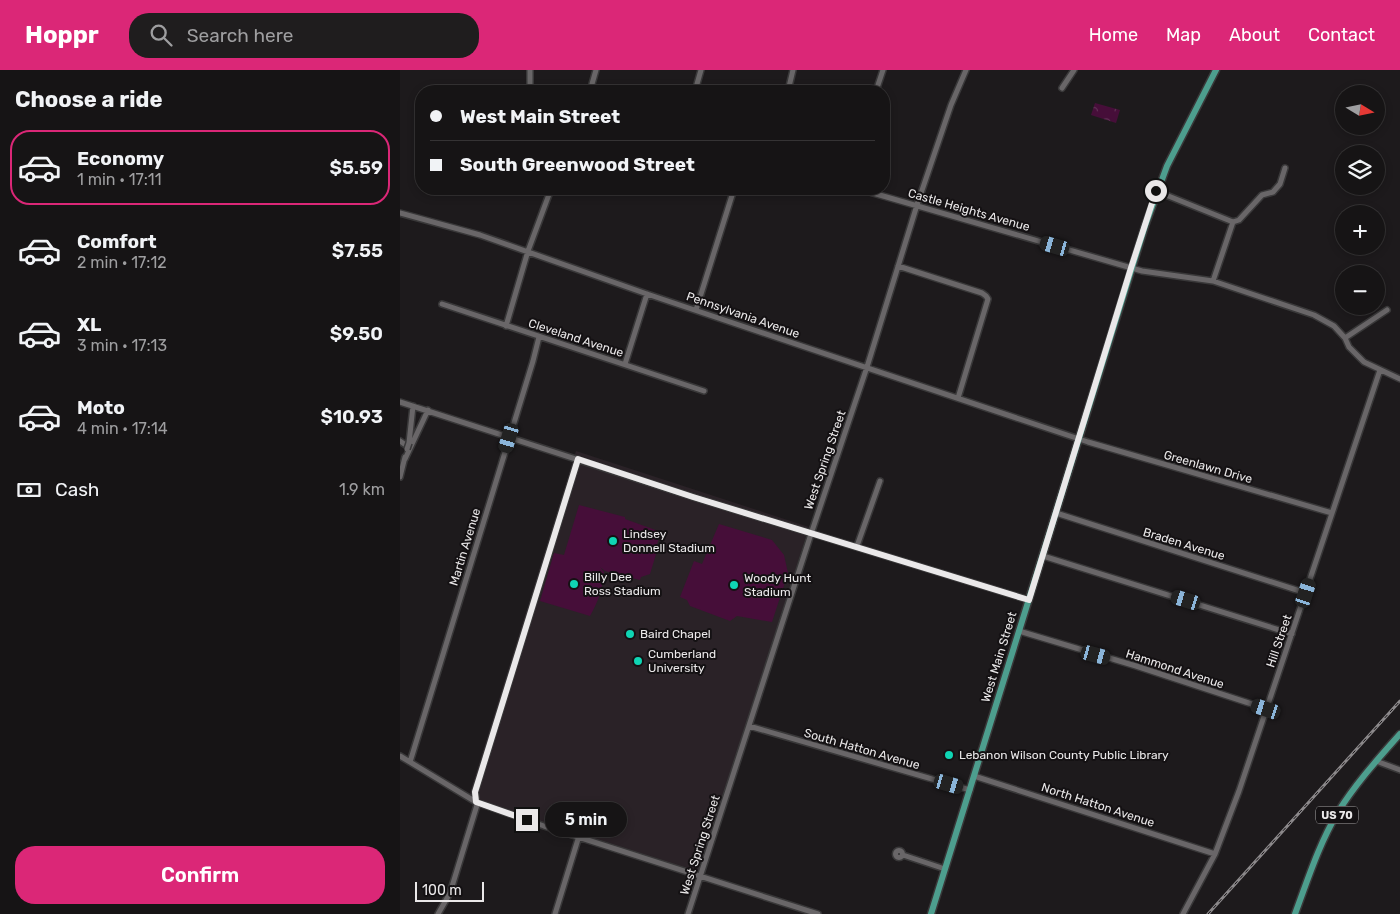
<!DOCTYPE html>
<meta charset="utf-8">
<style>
:root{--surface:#161415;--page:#1f1d1e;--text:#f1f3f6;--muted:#9e9ea0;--line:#353334;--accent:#db2777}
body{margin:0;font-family:Rubik,sans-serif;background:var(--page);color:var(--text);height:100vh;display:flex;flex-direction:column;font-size:19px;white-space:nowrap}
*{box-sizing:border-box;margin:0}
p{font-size:16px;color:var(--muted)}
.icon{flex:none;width:28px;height:28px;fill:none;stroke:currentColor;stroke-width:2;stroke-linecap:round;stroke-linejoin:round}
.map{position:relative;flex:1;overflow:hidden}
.panel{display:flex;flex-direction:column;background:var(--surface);width:400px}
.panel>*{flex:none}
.guide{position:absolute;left:15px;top:15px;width:475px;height:110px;border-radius:20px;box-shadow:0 2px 8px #0003,0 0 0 1px var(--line);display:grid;align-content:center;height:110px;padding:0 15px;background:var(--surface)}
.needle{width:32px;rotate:100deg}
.buttons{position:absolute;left:935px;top:15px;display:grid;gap:10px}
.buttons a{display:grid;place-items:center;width:50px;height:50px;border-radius:50%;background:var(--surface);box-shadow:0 2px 8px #0003,0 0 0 1px var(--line);font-size:25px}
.scale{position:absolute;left:15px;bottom:12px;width:69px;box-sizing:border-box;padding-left:5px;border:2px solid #eae8e9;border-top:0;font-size:14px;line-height:18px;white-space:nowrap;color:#eae8e9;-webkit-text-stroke:4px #141113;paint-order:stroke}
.end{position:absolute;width:22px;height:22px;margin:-11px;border:6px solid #eae8e9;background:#111;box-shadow:0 0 0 2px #111}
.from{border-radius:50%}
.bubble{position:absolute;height:35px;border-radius:18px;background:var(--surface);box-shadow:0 2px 8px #0003,0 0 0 1px var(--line);font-size:16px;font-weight:600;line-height:35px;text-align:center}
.car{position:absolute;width:15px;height:30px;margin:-15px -8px;border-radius:6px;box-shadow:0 0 4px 1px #0007;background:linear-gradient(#222 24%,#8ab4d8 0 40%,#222 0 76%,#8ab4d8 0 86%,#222 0)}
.guide b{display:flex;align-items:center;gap:18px;height:48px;font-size:19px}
.guide b+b{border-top:1px solid var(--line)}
.guide i{width:12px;height:12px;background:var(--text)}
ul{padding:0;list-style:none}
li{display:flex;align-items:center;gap:15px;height:75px;margin:0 10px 8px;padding:0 5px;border:2px solid transparent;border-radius:20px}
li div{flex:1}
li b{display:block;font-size:19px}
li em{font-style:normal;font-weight:600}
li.on{border-color:var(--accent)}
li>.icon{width:45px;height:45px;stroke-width:1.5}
h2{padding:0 15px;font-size:22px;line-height:60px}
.pay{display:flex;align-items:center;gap:12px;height:55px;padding:0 15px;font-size:19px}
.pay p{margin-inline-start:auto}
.action{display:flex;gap:10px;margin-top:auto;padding:10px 15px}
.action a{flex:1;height:58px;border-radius:20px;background:var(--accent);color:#fff;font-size:20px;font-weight:600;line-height:58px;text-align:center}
header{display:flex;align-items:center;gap:30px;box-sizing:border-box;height:70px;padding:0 25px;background:var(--accent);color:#fff}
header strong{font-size:24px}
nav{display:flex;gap:28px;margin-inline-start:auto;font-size:18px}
.search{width:350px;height:45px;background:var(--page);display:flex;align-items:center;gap:12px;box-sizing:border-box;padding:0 18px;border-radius:20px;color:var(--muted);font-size:19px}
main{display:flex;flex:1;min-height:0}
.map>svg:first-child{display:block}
</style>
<header>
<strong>Hoppr</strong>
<div class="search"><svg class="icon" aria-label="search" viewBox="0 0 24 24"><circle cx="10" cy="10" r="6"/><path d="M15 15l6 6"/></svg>Search here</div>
<nav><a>Home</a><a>Map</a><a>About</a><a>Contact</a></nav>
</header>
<main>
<section class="panel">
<h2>Choose a ride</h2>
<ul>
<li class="on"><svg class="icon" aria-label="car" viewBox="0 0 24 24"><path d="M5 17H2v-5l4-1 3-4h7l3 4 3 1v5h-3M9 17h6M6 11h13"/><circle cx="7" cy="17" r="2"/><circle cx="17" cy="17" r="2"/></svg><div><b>Economy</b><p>1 min · 17:11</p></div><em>$5.59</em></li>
<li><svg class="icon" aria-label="car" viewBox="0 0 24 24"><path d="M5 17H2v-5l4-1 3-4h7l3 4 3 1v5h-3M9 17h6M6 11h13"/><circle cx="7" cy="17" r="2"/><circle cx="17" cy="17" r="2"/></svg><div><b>Comfort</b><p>2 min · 17:12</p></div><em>$7.55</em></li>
<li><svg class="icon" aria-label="car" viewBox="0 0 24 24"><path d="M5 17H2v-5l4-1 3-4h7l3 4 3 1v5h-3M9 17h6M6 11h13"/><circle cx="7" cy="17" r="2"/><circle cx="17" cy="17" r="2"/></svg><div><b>XL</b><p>3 min · 17:13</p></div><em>$9.50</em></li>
<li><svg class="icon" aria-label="car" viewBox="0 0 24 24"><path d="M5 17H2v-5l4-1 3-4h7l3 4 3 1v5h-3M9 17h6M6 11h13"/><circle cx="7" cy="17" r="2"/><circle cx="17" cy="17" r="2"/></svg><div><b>Moto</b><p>4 min · 17:14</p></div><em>$10.93</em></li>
</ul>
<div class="pay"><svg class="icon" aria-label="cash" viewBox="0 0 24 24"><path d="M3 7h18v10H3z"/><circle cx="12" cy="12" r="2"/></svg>Cash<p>1.9 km</p></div>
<div class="action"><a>Confirm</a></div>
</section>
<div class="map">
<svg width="1000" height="844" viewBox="0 0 1000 844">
<defs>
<pattern id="forest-crowns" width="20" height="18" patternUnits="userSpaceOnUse" patternTransform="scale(1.25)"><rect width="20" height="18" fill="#460e39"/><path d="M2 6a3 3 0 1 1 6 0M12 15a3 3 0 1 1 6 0" fill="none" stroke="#613156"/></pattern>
</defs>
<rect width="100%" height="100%" fill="#1d1a1c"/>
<path fill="#2a2227" d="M176 381 409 457 300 799 295 801 144 756 69 726Z"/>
<path fill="#460e39" d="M179 435 225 447V449L261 462 255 480 257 481 250 504 241 507 240 510 205 501 200 497 204 502C203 518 198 532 190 546L140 531 154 483 164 485Z
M319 454 372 470 384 485 388 503 372 552 337 546 330 551 290 536 287 530 280 527 294 491 302 494Z"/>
<path fill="url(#forest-crowns)" d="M695 33 720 40 716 53 691 45Z"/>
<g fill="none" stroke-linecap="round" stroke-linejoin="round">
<defs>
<path id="minor" d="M130 0V14L131 21
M662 18 674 0
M190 21 196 0
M295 21 301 0
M388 21 393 0
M476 21 483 0
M459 119 742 201 813 211 914 245 934 256 945 268 949 277 964 292 1000 309
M756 121 833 152
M0 143 80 165 247 224 688 372 932 443
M498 196 582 223 586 226 588 229 558 328
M813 211 833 152 839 150 862 125 873 122 880 114 885 98
M42 234 304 321
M296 240 334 119
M106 256 128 181 151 119
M945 268 987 240
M225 294 247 224
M0 332 293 427 629 530
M0 371 10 378
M9 373 13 336
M5 389 28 340
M0 407 5 387
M656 443 906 523
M457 476 480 411
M643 486 892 564
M619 561 736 596 867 639
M349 656 570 720
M0 686 76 732 144 756 418 844
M976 691 1000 700
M10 692 133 291 139 267
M574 706 815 784
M495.5 784a3.5 3.5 0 1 1 7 0a3.5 3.5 0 1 1-7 0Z
M503 785 545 799
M38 844 50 823 77 735 75 722 178 389
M155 844 179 766
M288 844 410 467 467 297 517 135 551 35 566 0
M783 844 815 784 839 721 980 300"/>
<path id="major" d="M531 844 745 156 767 96 816 0
M895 844C908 809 919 774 938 742 956 713 978 689 1000 664"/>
</defs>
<use href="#minor" stroke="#393839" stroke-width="8"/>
<use href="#major" stroke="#393839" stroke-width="9"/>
<use href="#minor" stroke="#696668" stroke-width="5"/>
<use href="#major" stroke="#4d9e8e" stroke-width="6"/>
<defs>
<path id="rail" d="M808 844 1000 631"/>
</defs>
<use href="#rail" stroke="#8c898b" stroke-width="3"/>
<use href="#rail" stroke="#141113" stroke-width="1" stroke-dasharray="4" stroke-linecap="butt"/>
<defs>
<path id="minor-bridge" d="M7 379 9 373"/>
</defs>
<use href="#minor-bridge" stroke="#393839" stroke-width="8" stroke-linecap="butt"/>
<use href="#minor-bridge" stroke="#696668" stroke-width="5"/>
</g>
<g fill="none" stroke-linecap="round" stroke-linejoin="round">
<path stroke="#eae8e9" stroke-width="6" d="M127 750 76 732 75 722 178 389 293 427 629 530 731 198 756 121"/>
</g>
<g fill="#0fd5b4" stroke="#141113" stroke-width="2">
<circle cx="213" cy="471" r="5"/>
<circle cx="174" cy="514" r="5"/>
<circle cx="334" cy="515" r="5"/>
<circle cx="230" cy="564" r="5"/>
<circle cx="238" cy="591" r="5"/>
<circle cx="549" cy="685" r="5"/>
</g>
<g text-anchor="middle" stroke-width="4" stroke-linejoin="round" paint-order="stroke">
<rect fill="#141113" stroke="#aaa8a9" stroke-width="1" x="916" y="736.5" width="42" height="17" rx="4"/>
<g font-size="11" font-weight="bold" fill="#eae8e9">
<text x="937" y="749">US 70</text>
</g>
<g font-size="12" fill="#eae8e9" stroke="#141113">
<text transform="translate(569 140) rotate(16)" y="4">Castle Heights Avenue</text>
<text transform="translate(343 245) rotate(19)" y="4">Pennsylvania Avenue</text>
<text transform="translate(176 268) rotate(18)" y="4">Cleveland Avenue</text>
<text transform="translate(425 390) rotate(-71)" y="4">West Spring Street</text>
<text transform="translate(808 397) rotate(16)" y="4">Greenlawn Drive</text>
<text transform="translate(784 474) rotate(17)" y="4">Braden Avenue</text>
<text transform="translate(65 477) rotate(-73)" y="4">Martin Avenue</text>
<text transform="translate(879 571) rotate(-71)" y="4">Hill Street</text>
<text transform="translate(599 587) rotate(-73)" y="4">West Main Street</text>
<text transform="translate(775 599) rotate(18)" y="4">Hammond Avenue</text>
<text transform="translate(462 679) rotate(16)" y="4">South Hatton Avenue</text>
<text transform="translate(698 735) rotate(18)" y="4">North Hatton Avenue</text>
<text transform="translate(300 775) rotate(-72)" y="4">West Spring Street</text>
</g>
<g font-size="12" fill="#eae8e9" stroke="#141113" text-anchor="start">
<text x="223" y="468">Lindsey<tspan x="223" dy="14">Donnell Stadium</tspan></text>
<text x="184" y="511">Billy Dee<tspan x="184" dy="14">Ross Stadium</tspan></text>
<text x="344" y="512">Woody Hunt<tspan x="344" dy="14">Stadium</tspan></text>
<text x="240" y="568">Baird Chapel</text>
<text x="248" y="588">Cumberland<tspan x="248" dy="14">University</tspan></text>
<text x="559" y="689">Lebanon Wilson County Public Library</text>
</g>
</g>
</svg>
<div class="buttons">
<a><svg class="needle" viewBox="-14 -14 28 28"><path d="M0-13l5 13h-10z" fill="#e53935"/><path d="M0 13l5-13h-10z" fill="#9e9ea0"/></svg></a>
<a><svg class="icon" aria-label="layers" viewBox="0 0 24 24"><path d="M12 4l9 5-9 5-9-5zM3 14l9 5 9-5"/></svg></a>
<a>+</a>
<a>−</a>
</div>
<div class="scale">100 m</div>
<i class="end from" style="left:756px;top:121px"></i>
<i class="end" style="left:127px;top:750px"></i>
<div class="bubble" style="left:145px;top:732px;width:82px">5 min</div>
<i class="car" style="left:655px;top:176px;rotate:286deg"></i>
<i class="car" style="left:109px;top:368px;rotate:197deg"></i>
<i class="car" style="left:906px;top:523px;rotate:18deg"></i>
<i class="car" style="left:786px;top:530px;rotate:287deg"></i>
<i class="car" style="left:696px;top:585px;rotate:105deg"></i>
<i class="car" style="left:866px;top:639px;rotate:288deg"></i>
<i class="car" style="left:549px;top:714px;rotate:106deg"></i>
<div class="guide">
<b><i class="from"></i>West Main Street</b>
<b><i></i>South Greenwood Street</b>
</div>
</div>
</main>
